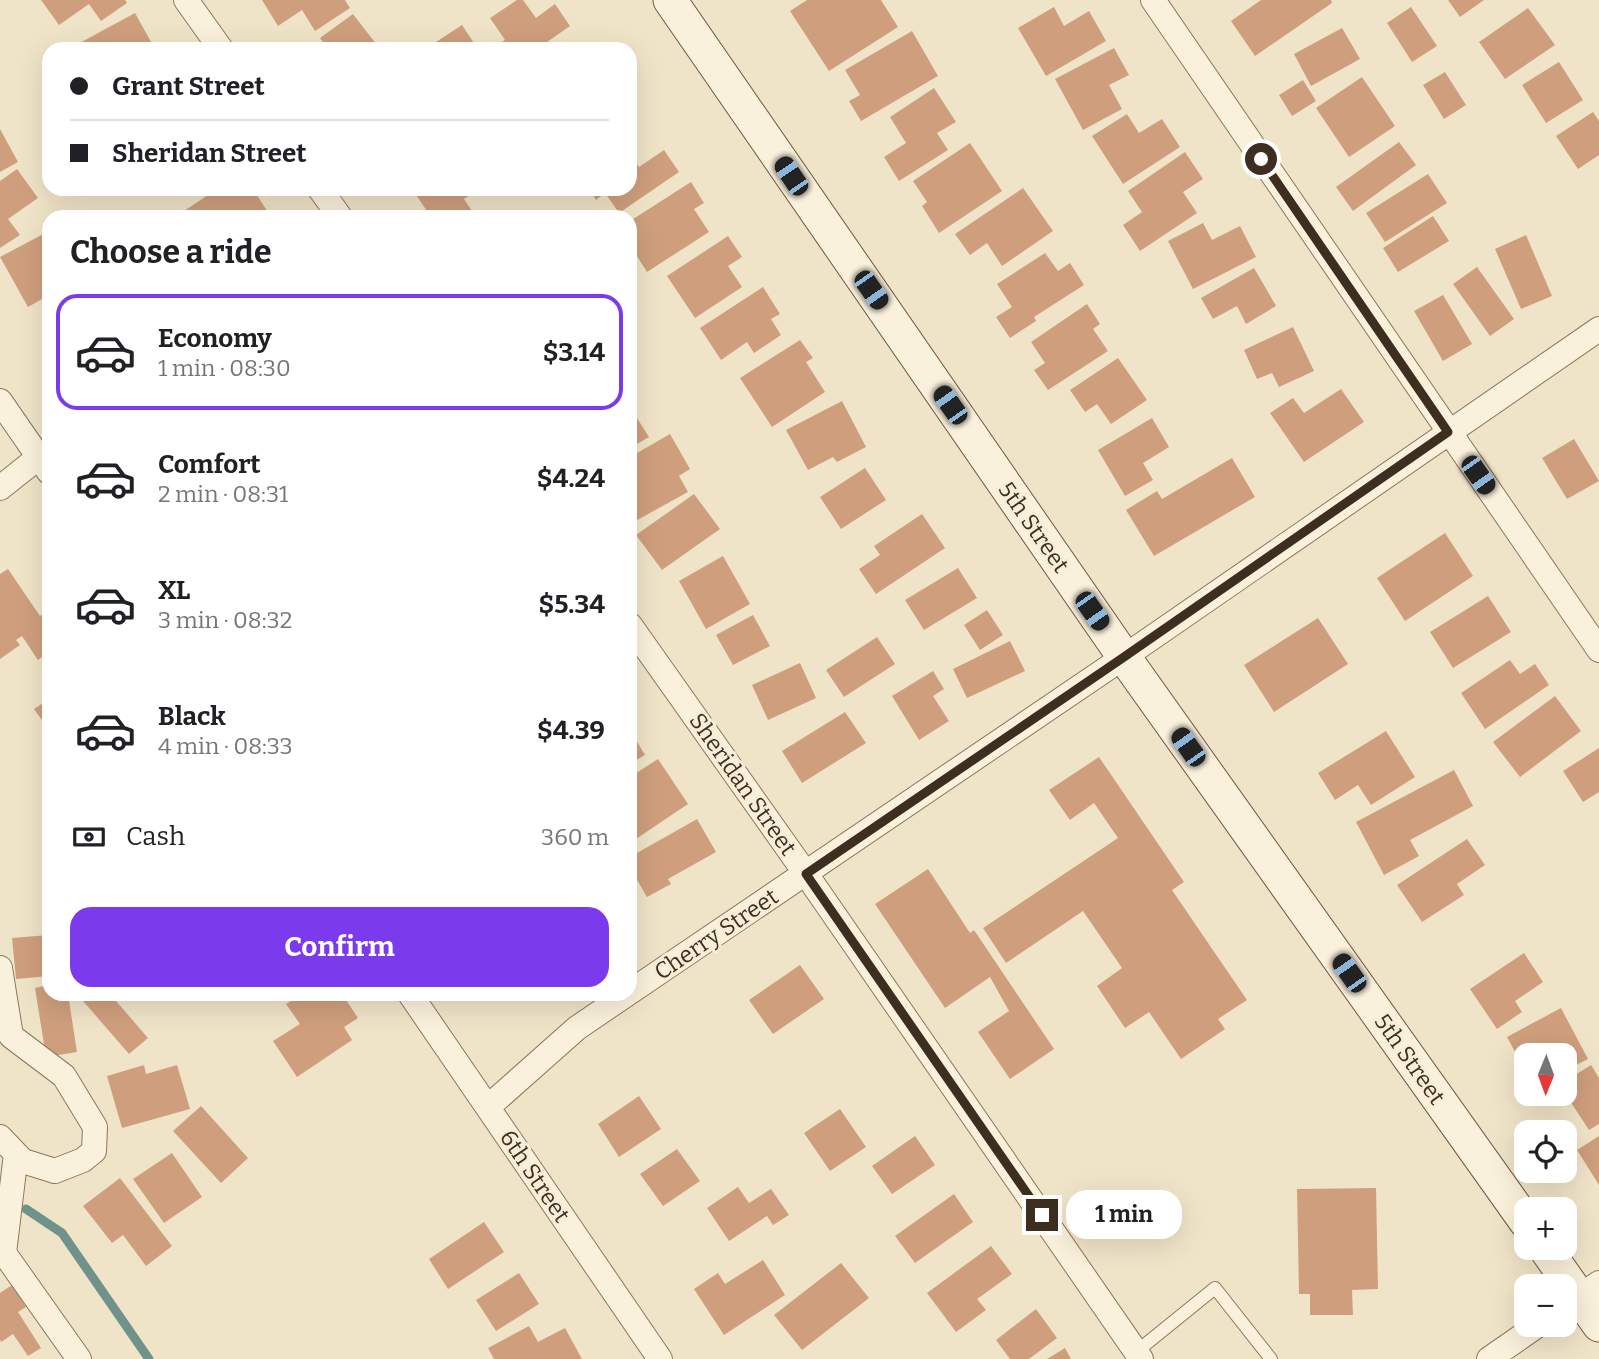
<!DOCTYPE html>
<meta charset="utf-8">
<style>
:root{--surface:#fff;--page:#f2f2f2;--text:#202124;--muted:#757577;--line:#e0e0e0;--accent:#7c3aed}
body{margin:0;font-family:Bitter,serif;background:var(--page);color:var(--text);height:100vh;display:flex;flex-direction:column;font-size:26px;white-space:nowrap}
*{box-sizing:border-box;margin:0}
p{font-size:23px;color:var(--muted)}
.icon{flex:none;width:38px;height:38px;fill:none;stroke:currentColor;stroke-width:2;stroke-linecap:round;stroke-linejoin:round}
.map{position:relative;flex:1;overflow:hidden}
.drawer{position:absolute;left:42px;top:210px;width:595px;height:791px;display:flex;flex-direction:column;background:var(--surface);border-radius:21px;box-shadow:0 7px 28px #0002}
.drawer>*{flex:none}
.top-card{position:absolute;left:42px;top:42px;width:595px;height:154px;border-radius:21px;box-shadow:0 7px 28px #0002;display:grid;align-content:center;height:154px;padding:0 28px;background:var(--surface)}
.needle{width:46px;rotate:181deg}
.controls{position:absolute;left:1514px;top:1043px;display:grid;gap:14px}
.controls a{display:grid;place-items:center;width:63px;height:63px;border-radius:14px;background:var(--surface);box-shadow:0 7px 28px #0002;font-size:35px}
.end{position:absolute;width:32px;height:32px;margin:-16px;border:9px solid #3d2e20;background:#fff;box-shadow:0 0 0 4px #fff}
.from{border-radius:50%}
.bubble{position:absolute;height:49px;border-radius:21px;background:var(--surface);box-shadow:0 7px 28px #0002;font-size:23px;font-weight:700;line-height:49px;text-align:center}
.car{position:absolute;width:21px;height:42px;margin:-21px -10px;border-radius:9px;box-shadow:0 0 5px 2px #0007;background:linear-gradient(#222 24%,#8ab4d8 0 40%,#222 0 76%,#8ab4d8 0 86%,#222 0)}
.top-card b{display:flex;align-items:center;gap:24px;height:66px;font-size:26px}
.top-card b+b{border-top:2px solid var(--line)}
.top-card i{width:18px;height:18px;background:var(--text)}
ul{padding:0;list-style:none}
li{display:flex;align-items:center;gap:21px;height:116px;margin:0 14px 10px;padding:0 14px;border:4px solid transparent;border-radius:21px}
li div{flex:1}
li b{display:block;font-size:26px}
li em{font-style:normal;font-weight:700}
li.current{border-color:var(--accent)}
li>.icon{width:63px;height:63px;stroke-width:1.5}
h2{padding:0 28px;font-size:32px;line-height:84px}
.pay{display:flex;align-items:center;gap:18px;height:77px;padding:0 28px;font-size:26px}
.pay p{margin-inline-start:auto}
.primary-button{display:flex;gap:14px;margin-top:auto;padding:14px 28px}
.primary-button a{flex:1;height:80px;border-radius:21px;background:var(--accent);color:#fff;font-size:28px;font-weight:700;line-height:80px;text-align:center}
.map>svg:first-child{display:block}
</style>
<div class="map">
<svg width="1599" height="1359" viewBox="0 0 1599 1359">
<rect width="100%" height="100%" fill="#f0e4c8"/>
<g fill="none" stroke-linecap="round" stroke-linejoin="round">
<path stroke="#6f938a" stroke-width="9" d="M26 1209 62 1233 149 1359"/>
</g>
<path fill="#cf9f7d" d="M41 0H125L127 3 101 21 89 4 59 25Z
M262 0H345L350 8 315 31 302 10 278 26Z
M517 0H523L536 18 555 4 570 26 537 49H499L497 45 505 40 490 18Z
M807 0H881L898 27 829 71 790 11Z
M1261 0H1331L1332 3 1255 56 1231 21Z
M1448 0H1484L1460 17Z
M1054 7 1064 26 1089 11 1106 41 1046 76 1018 28Z
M1411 7 1437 46 1412 62 1387 23Z
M1528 8 1555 45 1505 79 1479 42Z
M135 13 155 49H79L76 45Z
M353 14 380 49H328L320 38Z
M462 25 478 49H440L436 42Z
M1342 28 1360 59 1311 86 1294 54Z
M912 31 938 76 861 121 849 101 860 95 845 70Z
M1114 48 1129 75 1109 85 1122 109 1083 130 1055 79Z
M1559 62 1583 100 1546 123 1522 85Z
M1445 72 1466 105 1444 119 1423 85Z
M1362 77 1395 126 1349 157 1316 108Z
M1303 80 1316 101 1292 116 1279 95Z
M934 88 956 122 937 133 948 150 899 181 884 157 906 143 890 117Z
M1593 112 1599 121V155L1578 169 1556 136Z
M1127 114 1139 133 1162 119 1180 147 1123 184 1092 136Z
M0 129 18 162 0 172Z
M1399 142 1416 165 1353 211 1336 187Z
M970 143 1002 191 939 233 922 206 927 202 913 181Z
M664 150 679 172 619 213 605 193 596 200 589 189H630V154L639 167Z
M1185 152 1203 179 1183 192 1197 213 1140 251 1123 225 1142 212 1128 191Z
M17 169 38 198 8 219 20 235 0 248V181Z
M1428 174 1447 203 1385 242 1366 213Z
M691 182 704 203 694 209 709 232 647 272 630 245V221Z
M1023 188 1053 231 1002 266 987 243 970 255 955 234Z
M217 189H253L271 217H175Z
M412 189H479L464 199 476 217H431Z
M1433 216 1449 241 1398 272 1383 248Z
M1203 223 1212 240 1240 226 1256 257 1193 289 1168 241Z
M49 231V295L28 307 0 257Z
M1526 235 1552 296 1521 309 1495 249Z
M728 236 742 257 728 266 742 287 695 318 667 276Z
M1045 253 1058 271 1070 263 1084 285 1034 317 1036 321 1010 338 996 317 1012 307 997 284Z
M1477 267 1514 319 1490 336 1453 284Z
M1254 268 1276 306 1246 324 1237 306 1213 319 1201 298Z
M763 287 780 314 771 319 781 335 754 353 747 342 721 360 700 328Z
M1443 295 1472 344 1443 361 1414 311Z
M1087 304 1100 324 1093 329 1108 351 1048 390 1034 370 1045 363 1031 342Z
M1293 327 1314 371 1279 387 1272 373 1257 379 1244 350Z
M800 340 813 358 806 362 825 392 772 427 740 378Z
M1118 358 1147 400 1111 424 1097 404 1085 412 1070 390Z
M1341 389 1364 422 1304 462 1270 413 1293 398 1304 413Z
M842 401 866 447 837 462 833 457 808 470 786 430Z
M630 407 649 437 630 448Z
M1152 418 1169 447 1143 463 1153 480 1125 496 1098 450Z
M670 434 690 469 679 476 688 492 630 524V457Z
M1574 439 1599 481 1567 499 1542 458Z
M1232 458 1255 497 1154 556 1126 510 1157 491 1162 499Z
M865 468 886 500 841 529 820 497Z
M694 494 720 529 662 570 636 535Z
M922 514 945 548 876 594 859 569 880 555 874 546Z
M1445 533 1473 576 1405 621 1377 578Z
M723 556 750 604 706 629 679 581Z
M958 568 977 598 924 630 905 600Z
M8 569 40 616 46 612 49 616V652L38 660 22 636 16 640 20 645 0 659V574Z
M1488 596 1511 632 1453 668 1430 632Z
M987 610 1003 635 980 650 964 625Z
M753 615 770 646 733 665 716 635Z
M1318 618 1348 664 1274 712 1244 665Z
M877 637 895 664 844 697 826 670Z
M1010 641 1025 671 967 698 953 669Z
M1510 660 1520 674 1535 664 1549 685 1485 729 1461 693Z
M800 663 816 698 768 720 752 685Z
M933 671 944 689 933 696 949 721 919 740 892 696Z
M1555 696 1581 731 1520 777 1493 742Z
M49 699V730L34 709Z
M845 712 866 743 802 783 782 751Z
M630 730 645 755 630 764Z
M1386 731 1415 777 1371 805 1358 785 1335 800 1318 773Z
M1599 748V792L1583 802 1563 771Z
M1099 757 1184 882 1172 890 1247 1000 1218 1019 1225 1029 1181 1059 1149 1012 1125 1028 1097 986 1122 968 1083 911 1006 963 983 928 1118 838 1094 803 1070 820 1049 790Z
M658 759 688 804 630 843V777Z
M1454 770 1473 806 1410 840 1419 856 1384 875 1356 822Z
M697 819 716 852 668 879 671 884 647 897 630 868V857Z
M1467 839 1485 865 1457 884 1464 895 1422 922 1397 885Z
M928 869 970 933 974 930 1054 1049 1010 1079 978 1032 1009 1011 990 977 945 1008 875 904Z
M49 935V976L16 979 12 938Z
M1524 953 1543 982 1515 1001 1522 1012 1497 1029 1470 989Z
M800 965 824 999 773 1034 749 1000Z
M49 985V994H68L77 1052 46 1057 35 988Z
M77 994H110L148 1038 129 1054Z
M302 994H342L358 1018 344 1027 352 1040 297 1077 273 1041 300 1024 286 1004Z
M1561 1008 1588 1059 1564 1071V1055H1526V1072L1507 1037Z
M144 1065 146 1074 177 1065 190 1109 122 1128 107 1076Z
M1591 1065 1599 1078V1124L1589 1130 1564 1092V1082Z
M639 1096 661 1129 619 1157 598 1124Z
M201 1106 248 1158 221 1183 173 1131Z
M840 1109 866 1147 830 1171 804 1133Z
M915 1136 935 1165 892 1194 872 1166Z
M1599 1136V1185L1577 1150Z
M677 1149 700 1181 663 1206 640 1174Z
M172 1153 202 1197 164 1223 133 1179Z
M120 1178 172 1246 146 1266 123 1235 112 1243 83 1206Z
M738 1187 749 1203 771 1189 789 1215 773 1225 767 1216 729 1241 707 1208Z
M1376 1188 1378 1289 1352 1290 1353 1315H1310V1294H1299L1297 1189Z
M954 1194 973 1222 915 1263 895 1236Z
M484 1222 504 1252 448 1289 429 1259Z
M991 1246 1012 1274 977 1299 986 1310 956 1332 927 1293Z
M763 1260 785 1295 724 1335 694 1289 718 1273 725 1284Z
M841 1263 869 1298 802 1350 774 1315Z
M519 1273 539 1304 496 1331 476 1300Z
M12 1285 26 1307 18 1312 41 1348 28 1356 13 1334 1 1342 0 1340V1293Z
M1036 1309 1057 1338 1029 1359H1010L996 1340Z
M529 1326 538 1342 565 1328 582 1359H494L488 1348Z
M1065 1348 1071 1359H1047Z"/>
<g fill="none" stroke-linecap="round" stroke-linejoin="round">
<defs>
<path id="lane" d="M1136 1352 1215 1288 1271 1359"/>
<path id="street" d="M186 0 221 49
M1153 0 1599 650
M320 189 340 217
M0 401 49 472
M0 488 39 457
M630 625 806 874 1141 1359
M0 968 11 1036 64 1076 95 1127 94 1151 83 1160 55 1171 23 1161 0 1137
M630 992 1124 657 1599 329
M410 994 660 1359
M488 1107 577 1028 627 994
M4 1253 79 1359
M4 1253 16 1154
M1564 1307 1599 1283
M1489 1359 1538 1325"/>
<path id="secondary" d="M670 0 1124 657 1526 1222
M1545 1248 1599 1325"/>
</defs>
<use href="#lane" stroke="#8d765c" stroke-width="14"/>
<use href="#street" stroke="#8d765c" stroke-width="26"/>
<use href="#secondary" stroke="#6f573f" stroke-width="35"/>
<use href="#lane" stroke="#faf1dc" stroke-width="12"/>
<use href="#street" stroke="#faf1dc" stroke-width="24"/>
<use href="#secondary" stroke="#faf1dc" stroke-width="33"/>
</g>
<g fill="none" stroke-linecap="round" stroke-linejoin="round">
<path stroke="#3d2e20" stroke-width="9" d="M1042 1215 806 874 1124 657 1448 432 1261 159"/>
</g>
<g text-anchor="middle" stroke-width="6" stroke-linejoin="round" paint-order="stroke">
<g font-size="23" fill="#3d2e20" stroke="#f7eed8">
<text transform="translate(1034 527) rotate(55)" y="8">5th Street</text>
<text transform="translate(743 784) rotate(55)" y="8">Sheridan Street</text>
<text transform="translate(716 934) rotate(-34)" y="8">Cherry Street</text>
<text transform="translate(1410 1059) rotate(55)" y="8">5th Street</text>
<text transform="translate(535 1176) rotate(56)" y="8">6th Street</text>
</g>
</g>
</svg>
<div class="controls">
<a><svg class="needle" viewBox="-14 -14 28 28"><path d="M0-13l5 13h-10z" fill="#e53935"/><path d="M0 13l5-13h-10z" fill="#757577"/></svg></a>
<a><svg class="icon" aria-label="locate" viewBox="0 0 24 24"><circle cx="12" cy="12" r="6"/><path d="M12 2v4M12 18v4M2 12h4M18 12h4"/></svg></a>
<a>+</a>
<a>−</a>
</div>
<i class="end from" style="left:1261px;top:159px"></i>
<i class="end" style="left:1042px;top:1215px"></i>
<div class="bubble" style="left:1066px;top:1190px;width:116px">1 min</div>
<i class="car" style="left:791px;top:176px;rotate:326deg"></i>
<i class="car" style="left:871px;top:290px;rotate:145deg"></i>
<i class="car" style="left:950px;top:405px;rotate:325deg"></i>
<i class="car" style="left:1478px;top:475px;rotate:145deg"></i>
<i class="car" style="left:1092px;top:611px;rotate:145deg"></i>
<i class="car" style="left:1188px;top:747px;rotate:325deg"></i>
<i class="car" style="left:1349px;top:973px;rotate:325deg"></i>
<div class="top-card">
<b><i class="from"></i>Grant Street</b>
<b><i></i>Sheridan Street</b>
</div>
<section class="drawer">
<h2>Choose a ride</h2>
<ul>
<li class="current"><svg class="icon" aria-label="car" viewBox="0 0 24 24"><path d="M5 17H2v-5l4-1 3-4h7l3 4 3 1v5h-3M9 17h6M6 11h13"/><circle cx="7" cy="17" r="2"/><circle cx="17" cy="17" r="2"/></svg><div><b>Economy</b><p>1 min · 08:30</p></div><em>$3.14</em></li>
<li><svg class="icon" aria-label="car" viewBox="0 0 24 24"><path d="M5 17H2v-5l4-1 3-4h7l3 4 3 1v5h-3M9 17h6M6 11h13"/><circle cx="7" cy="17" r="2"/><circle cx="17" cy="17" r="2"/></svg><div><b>Comfort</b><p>2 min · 08:31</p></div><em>$4.24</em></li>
<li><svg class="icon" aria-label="car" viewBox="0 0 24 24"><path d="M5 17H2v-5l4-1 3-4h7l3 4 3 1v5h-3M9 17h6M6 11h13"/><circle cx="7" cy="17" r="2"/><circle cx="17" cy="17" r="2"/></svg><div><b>XL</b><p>3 min · 08:32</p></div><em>$5.34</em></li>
<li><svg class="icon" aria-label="car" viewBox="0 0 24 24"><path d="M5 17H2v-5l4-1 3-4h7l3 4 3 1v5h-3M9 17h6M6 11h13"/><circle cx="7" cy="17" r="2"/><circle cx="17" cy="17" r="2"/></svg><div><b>Black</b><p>4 min · 08:33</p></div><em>$4.39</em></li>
</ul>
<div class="pay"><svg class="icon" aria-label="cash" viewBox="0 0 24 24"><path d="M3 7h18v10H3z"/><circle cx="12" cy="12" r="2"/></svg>Cash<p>360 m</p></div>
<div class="primary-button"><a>Confirm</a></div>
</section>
</div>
